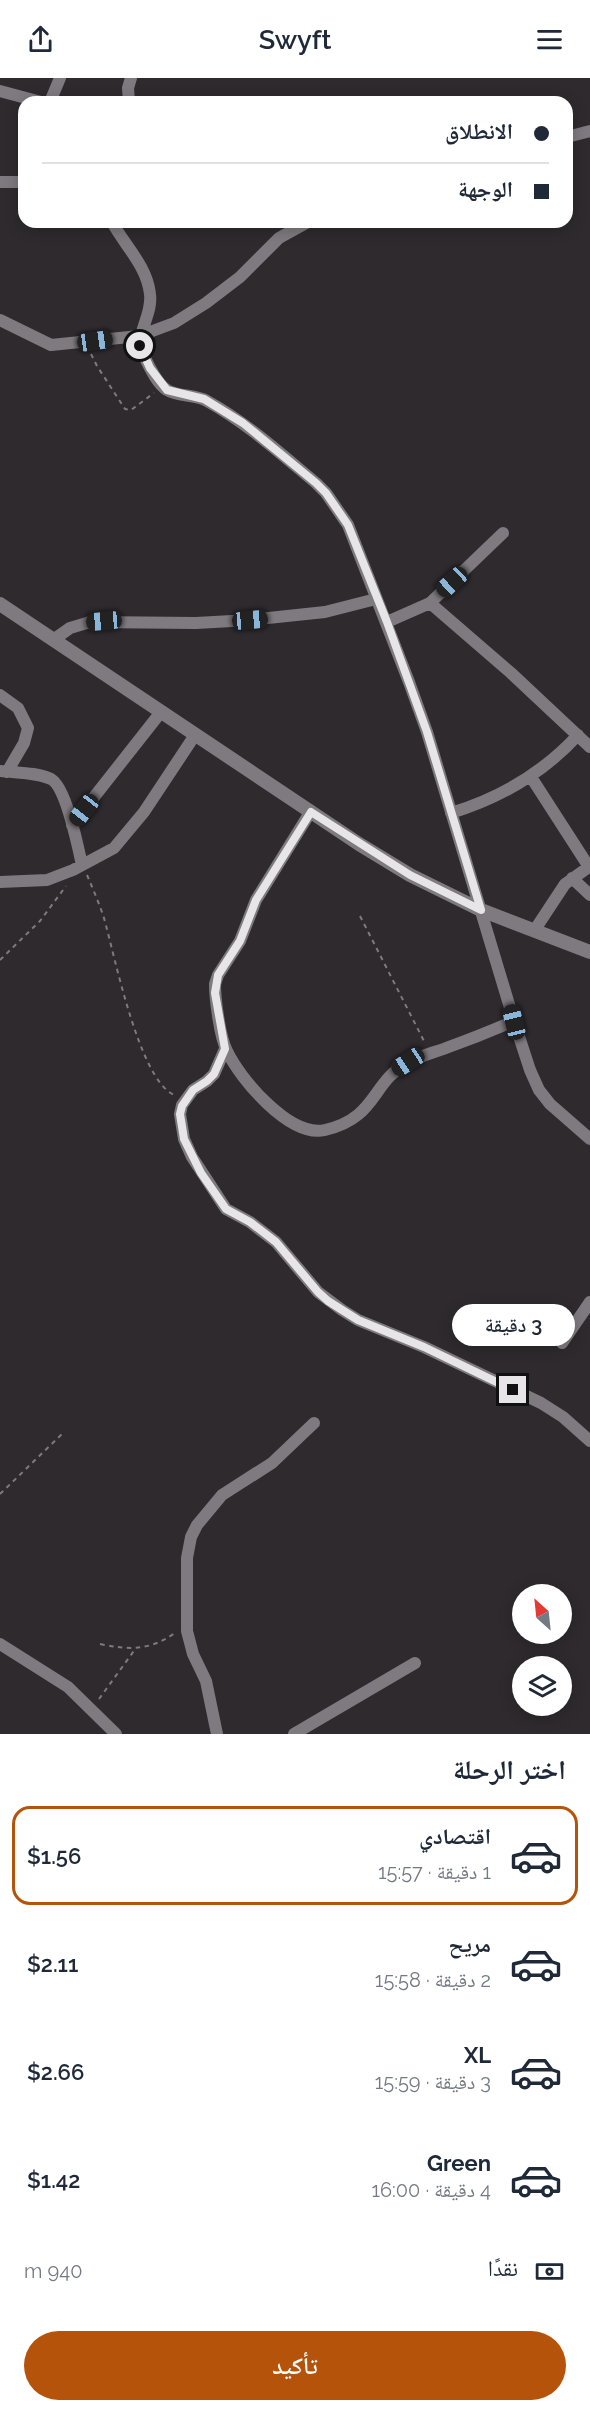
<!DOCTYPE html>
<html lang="ar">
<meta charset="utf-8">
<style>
:root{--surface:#fff;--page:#f2f2f3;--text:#1f2937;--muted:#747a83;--line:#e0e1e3;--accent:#b45309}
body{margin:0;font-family:Raleway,"Noto Naskh Arabic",sans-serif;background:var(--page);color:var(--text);direction:rtl;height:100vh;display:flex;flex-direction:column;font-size:22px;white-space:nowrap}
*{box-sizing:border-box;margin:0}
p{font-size:20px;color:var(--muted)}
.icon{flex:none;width:33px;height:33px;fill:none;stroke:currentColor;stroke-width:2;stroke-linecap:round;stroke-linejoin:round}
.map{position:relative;height:1656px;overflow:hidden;direction:ltr}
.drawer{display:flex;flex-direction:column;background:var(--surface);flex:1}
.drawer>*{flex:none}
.hud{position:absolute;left:18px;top:18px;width:555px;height:132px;border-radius:18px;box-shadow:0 3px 15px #0003;direction:rtl;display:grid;align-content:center;height:132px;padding:0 24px;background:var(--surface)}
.needle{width:39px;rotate:333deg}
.fabs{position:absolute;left:512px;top:1506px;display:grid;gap:12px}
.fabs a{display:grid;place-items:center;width:60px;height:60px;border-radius:50%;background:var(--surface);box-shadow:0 3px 15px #0003;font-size:30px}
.end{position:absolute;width:27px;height:27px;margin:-14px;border:8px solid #e8e5e8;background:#111;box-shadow:0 0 0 3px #111}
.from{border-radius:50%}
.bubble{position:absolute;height:42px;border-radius:21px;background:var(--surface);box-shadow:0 3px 15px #0003;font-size:20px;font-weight:600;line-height:42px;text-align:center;direction:rtl}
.car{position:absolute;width:18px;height:36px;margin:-18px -9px;border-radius:8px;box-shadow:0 0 4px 2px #0007;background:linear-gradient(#222 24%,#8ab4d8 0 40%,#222 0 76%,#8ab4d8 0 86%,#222 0)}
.hud b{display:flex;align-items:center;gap:21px;height:57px;font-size:22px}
.hud b+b{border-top:2px solid var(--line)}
.hud i{width:15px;height:15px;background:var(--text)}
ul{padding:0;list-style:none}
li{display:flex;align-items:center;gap:18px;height:99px;margin:0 12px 9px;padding:0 12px;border:3px solid transparent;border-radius:18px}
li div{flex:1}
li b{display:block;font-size:22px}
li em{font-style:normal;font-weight:600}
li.active{border-color:var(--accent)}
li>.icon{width:54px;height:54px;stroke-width:1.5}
h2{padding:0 24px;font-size:27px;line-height:72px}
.pay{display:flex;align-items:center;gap:15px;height:66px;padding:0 24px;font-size:22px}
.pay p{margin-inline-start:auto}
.action{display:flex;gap:12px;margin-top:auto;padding:12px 24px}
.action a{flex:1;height:69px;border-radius:36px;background:var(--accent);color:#fff;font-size:24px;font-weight:600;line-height:69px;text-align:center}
header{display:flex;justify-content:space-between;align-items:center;height:78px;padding:0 24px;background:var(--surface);font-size:27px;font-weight:600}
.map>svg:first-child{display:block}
</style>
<header><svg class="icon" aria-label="menu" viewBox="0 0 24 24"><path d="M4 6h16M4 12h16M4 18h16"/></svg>Swyft<svg class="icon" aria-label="share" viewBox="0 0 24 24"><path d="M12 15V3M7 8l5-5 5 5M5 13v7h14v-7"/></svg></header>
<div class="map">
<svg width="590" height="1656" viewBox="0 0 590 1656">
<rect width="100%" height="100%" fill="#2e2a2e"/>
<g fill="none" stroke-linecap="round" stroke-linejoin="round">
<path stroke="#7e7a7e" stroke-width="2" stroke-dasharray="4.5 4.5" stroke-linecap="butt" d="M91 276 97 288 125 331 131 332 154 315
M87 797C93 811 99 825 104 840 115 879 139 1001 174 1017
M360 838 425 965
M0 882 40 843 66 808
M0 1416 62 1356
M100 1566C129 1572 149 1573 175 1555
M99 1621 136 1570"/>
<path stroke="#7f7a7f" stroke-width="12" d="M0 13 41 24
M50 24 60 0
M129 24 128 10 131 0
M567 59 590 53
M0 104H24
M112 144C125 168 147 188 150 216 153 239 133 256 144 278 149 288 157 306 167 312 178 319 195 316 207 323 247 345 281 376 316 405L326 415 348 447 409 604 427 654 514 943 530 992 539 1012 550 1026 590 1061
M0 242 51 267 139 258 174 245 206 225 240 199 279 160 308 144
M430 525 511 595 590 669
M387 544 430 525 503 455
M53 562 70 550 90 544 196 545 250 542 325 534 376 521
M0 617 18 630 28 650 24 665 7 694
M0 693C16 695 36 694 51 701 66 709 78 769 82 787
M531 699 589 789
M311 733 256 822 240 863 218 897 215 906C215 921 220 960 227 973 240 1001 290 1060 325 1052 377 1040 371 1005 407 985 419 978 433 975 446 970 468 962 491 953 514 943
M451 735C500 720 544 694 578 657
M72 747 161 634
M572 800 590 817
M0 804 47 802 73 792 114 770 144 734 195 657
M534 853 565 806 590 788
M225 971 214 996 207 1003 193 1012 182 1027 180 1036 184 1061 192 1079 226 1131 250 1144 276 1164 318 1214 342 1232 358 1242 424 1269 541 1325 563 1339 590 1363
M562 1265 590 1224
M0 1566 68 1609 116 1656
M217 1656 206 1603 193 1576 187 1553V1480L191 1459 197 1447 222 1417 272 1385 314 1345
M294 1656 415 1585"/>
<path stroke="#7f7a7f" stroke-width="14" d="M0 526 359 766 410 797 481 832 590 874"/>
</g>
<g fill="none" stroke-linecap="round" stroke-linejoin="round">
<path stroke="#e8e5e8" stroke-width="8" d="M140 268 150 290 167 312 204 321 243 345 316 405 326 415 348 447 387 544 427 654 481 832 410 797 311 734 256 822 240 863 218 897 215 915 225 971 214 996 207 1003 193 1012 182 1028 180 1036 184 1061 201 1095 226 1131 250 1144 276 1164 318 1214 328 1223 358 1242 424 1269 513 1312"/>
</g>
</svg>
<div class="fabs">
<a><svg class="needle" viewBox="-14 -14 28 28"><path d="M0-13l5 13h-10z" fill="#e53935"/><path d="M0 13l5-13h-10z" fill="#747a83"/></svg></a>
<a><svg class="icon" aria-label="layers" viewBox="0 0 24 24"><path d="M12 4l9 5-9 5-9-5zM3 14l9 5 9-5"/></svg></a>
</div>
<i class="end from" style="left:140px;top:268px"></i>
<i class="end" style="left:513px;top:1312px"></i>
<div class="bubble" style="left:452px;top:1226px;width:123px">3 دقيقة</div>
<i class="car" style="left:95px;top:263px;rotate:82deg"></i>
<i class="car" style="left:452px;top:504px;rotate:227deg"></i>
<i class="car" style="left:250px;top:542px;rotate:85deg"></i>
<i class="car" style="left:104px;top:543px;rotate:265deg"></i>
<i class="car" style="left:84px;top:732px;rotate:218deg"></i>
<i class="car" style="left:514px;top:944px;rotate:346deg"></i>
<i class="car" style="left:408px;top:984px;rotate:237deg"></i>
<div class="hud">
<b><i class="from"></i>الانطلاق</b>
<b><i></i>الوجهة</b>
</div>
</div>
<section class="drawer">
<h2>اختر الرحلة</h2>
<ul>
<li class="active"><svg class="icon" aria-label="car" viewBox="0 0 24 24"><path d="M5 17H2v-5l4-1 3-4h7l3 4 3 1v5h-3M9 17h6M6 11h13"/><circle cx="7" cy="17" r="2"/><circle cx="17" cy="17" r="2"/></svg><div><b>اقتصادي</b><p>1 دقيقة · 15:57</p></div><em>$1.56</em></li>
<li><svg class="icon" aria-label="car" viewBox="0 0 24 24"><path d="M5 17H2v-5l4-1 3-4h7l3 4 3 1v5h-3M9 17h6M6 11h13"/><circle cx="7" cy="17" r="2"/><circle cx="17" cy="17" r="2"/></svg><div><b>مريح</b><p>2 دقيقة · 15:58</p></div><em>$2.11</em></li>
<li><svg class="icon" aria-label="car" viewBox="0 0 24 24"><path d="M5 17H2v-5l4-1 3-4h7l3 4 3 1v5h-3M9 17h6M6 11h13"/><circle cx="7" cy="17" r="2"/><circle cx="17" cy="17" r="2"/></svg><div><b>XL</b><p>3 دقيقة · 15:59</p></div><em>$2.66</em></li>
<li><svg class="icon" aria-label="car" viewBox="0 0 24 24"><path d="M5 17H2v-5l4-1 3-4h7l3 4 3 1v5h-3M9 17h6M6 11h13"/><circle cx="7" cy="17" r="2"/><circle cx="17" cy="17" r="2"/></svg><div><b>Green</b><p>4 دقيقة · 16:00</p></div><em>$1.42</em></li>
</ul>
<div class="pay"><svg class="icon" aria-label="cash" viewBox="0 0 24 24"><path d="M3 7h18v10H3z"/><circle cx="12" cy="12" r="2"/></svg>نقدًا<p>940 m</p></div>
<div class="action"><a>تأكيد</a></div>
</section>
